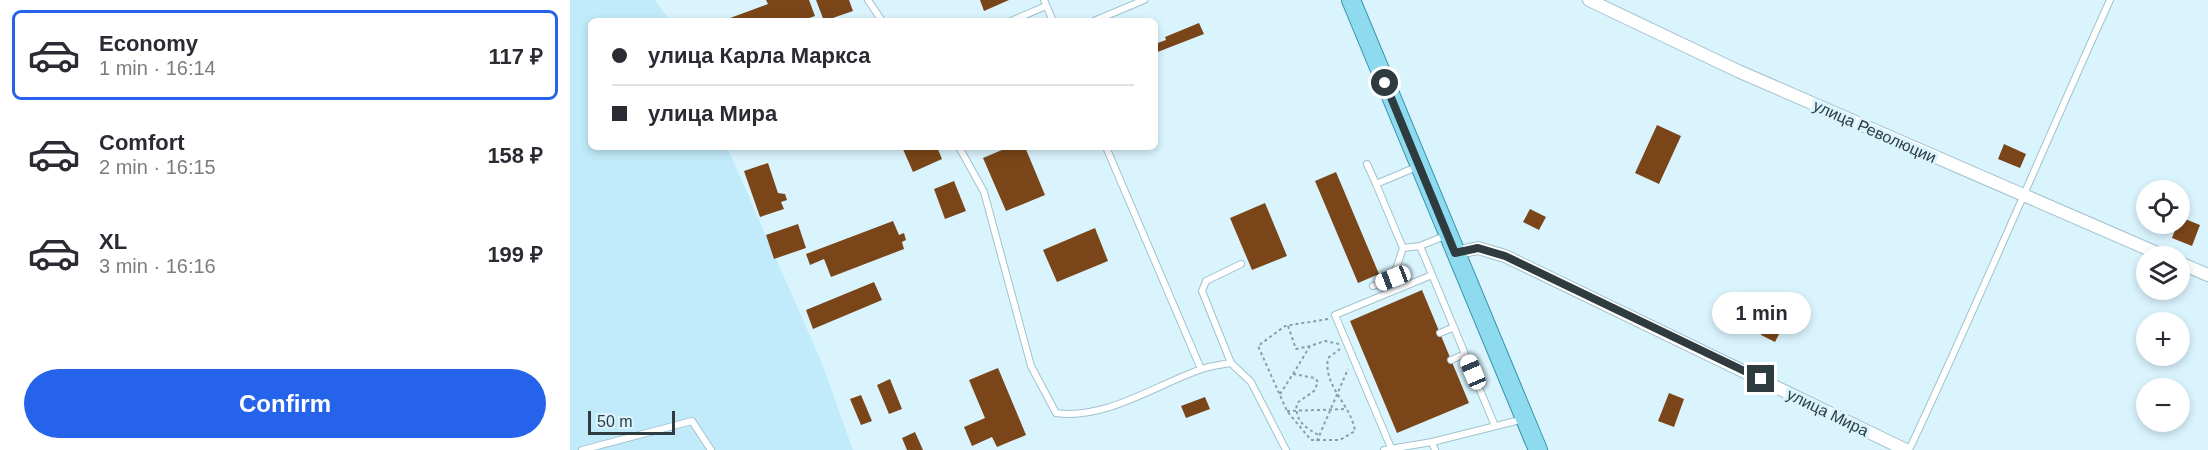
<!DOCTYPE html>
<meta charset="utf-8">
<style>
:root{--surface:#fff;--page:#f7f7f7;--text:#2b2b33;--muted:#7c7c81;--line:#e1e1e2;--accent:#2563eb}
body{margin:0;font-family:Arial,sans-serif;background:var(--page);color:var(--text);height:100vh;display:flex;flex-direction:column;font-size:22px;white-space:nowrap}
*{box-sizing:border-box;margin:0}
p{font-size:20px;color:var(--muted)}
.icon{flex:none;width:33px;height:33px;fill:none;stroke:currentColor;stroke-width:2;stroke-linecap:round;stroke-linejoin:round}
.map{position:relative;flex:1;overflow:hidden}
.side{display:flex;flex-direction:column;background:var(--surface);width:570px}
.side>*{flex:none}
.top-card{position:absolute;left:18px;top:18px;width:570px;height:132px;border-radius:9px;box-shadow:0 3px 9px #0003;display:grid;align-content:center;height:132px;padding:0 24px;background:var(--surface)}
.fabs{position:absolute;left:1566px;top:180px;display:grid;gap:12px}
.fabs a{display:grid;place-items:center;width:54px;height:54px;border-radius:50%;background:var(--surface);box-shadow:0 3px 9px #0003;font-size:30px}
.scale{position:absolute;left:18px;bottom:15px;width:87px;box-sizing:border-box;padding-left:6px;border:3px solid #2e3b3f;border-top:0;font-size:16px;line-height:21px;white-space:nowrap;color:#2e3b3f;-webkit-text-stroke:4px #daf4fe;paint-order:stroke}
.end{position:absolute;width:27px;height:27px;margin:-14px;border:8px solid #2e3b3f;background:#fff;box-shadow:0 0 0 3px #fff}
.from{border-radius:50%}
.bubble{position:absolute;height:42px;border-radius:21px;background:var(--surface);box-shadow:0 3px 9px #0003;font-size:20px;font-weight:700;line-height:42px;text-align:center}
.car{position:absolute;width:18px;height:36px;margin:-18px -9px;border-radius:8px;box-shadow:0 0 4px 2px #0007;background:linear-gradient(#fff 24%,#345 0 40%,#fff 0 76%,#345 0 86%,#fff 0)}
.top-card b{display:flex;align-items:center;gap:21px;height:57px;font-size:22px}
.top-card b+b{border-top:2px solid var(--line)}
.top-card i{width:15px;height:15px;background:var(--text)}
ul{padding:10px 0 0;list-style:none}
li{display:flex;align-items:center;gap:18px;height:90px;margin:0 12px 9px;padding:0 12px;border:3px solid transparent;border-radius:9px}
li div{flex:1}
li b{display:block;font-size:22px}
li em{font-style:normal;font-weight:700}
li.on{border-color:var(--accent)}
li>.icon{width:54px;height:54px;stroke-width:1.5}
.action{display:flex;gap:12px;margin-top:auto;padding:12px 24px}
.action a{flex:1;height:69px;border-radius:36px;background:var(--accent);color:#fff;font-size:24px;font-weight:700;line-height:69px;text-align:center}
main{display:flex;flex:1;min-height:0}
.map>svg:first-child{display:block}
</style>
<main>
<section class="side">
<ul>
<li class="on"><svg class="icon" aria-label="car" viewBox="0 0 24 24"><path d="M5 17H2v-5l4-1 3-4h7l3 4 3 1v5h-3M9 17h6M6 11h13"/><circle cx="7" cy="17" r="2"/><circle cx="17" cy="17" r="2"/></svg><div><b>Economy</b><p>1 min · 16:14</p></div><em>117 ₽</em></li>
<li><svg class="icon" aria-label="car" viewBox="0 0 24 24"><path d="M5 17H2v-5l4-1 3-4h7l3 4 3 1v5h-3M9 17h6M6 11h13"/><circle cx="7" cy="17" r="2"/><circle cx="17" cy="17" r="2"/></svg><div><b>Comfort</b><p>2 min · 16:15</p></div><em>158 ₽</em></li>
<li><svg class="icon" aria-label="car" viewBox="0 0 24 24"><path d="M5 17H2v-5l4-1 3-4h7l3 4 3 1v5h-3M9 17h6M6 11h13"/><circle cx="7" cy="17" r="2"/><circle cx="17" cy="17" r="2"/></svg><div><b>XL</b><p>3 min · 16:16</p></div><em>199 ₽</em></li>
</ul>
<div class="action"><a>Confirm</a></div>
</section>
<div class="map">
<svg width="1638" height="450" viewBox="0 0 1638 450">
<rect width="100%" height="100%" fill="#daf4fe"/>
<path fill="#c1ebfa" d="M0 0H85L100 21H21V147H157L251 361 283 450H0Z"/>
<path fill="#7a4619" d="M196 0H239L245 16 231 21H152L198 4Z
M246 0H279L283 11 254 21Z
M410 0H439L414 11Z
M629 23 634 34 585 53V44L596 40 595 37Z
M1087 125 1111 136 1089 184 1065 173Z
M1434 144 1456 154 1450 168 1428 159Z
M332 147H367L372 159 343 172Z
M439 147H455L475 195 436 211 413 158Z
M198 163 208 193 215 194 217 200 211 202 214 209 190 217 174 171Z
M766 172 809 274 788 283 745 181Z
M384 181 396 211 375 219 364 189Z
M695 203 717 256 682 270 660 218Z
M960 209 976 217 969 230 953 222Z
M1610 217 1630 225 1622 246 1602 238Z
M323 221 329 235 334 233 336 240 332 242 334 249 261 277 254 259 240 265 236 254Z
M228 224 236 248 204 259 196 235Z
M525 228 538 261 487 282 473 250Z
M304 282 312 300 243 329 236 310Z
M852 290 899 403 827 433 780 321Z
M1202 313 1216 320 1205 342 1191 335Z
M428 368 456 435 427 447 422 437 402 446 394 427 415 418 399 380Z
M320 379 332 409 319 414 307 385Z
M1099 393 1114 399 1104 427 1088 421Z
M291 395 302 421 291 425 280 399Z
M635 397 640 409 616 418 611 406Z
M345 432 353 450H337L332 438Z"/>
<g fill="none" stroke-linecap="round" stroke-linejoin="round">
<defs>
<path id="lane" d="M298 0 312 21
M474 0 483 21
M441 21 476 6
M524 21 574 0
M389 147 414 192 461 366 486 413C535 420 584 386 629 370 639 366 650 365 661 363L681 382 716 450
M536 147 631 369
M797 164 806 184
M849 166 806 184 833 248 850 246
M877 235 850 246 925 426
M803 286 823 278 833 248
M870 333 884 327
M881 360 895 354
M661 363 632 291 636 281 671 264
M821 448 765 315 862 275
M12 450 122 421 141 450
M814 450 862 442
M865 450 862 442 954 419
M1339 450C1409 302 1472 150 1540 0"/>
<path id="street" d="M1019 0 1168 71 1594 256
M885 253 908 248 935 256 1336 450
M1610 263 1638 275"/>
<path id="primary" d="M781 0 968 450"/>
</defs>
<use href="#lane" stroke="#a1c2cd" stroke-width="8"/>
<use href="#street" stroke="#a1c2cd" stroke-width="14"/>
<use href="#primary" stroke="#3b92ab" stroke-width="20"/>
<path stroke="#8a9ea5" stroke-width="2" stroke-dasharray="3 3" stroke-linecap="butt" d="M758 319 715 326 688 346 717 411 741 440H770L785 431C781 404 753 387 758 358L770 349
M718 326 726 349 740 346
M723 374 740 346 755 341 769 344
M710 394 723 374 745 378 748 382 744 391 727 403C724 420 735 428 749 435
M717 411 777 409
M747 441 778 369"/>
<use href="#lane" stroke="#fff" stroke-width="6"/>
<use href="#street" stroke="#fff" stroke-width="12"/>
<use href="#primary" stroke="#8edaef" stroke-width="18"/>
</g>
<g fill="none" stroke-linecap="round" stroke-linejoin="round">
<path stroke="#2e3b3f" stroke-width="8" d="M815 83 885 253 908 248 935 256 1191 379"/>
</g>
<g text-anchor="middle" stroke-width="6" stroke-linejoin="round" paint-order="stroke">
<g font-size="16" fill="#2e3b3f" stroke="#daf4fe">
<text transform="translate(1305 131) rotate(24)" y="6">улица Революции</text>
<text transform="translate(1258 412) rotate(26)" y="6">улица Мира</text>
</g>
</g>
</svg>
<div class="fabs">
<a><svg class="icon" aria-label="locate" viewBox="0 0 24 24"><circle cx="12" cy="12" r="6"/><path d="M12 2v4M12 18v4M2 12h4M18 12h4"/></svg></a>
<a><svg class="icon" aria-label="layers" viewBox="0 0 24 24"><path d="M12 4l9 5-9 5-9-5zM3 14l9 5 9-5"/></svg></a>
<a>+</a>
<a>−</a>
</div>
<div class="scale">50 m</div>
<i class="end from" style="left:815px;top:83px"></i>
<i class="end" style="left:1191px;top:379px"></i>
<div class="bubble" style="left:1142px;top:292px;width:99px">1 min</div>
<i class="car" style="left:823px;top:278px;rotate:249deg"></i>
<i class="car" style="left:903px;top:372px;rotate:337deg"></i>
<div class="top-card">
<b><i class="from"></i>улица Карла Маркса</b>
<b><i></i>улица Мира</b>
</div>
</div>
</main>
